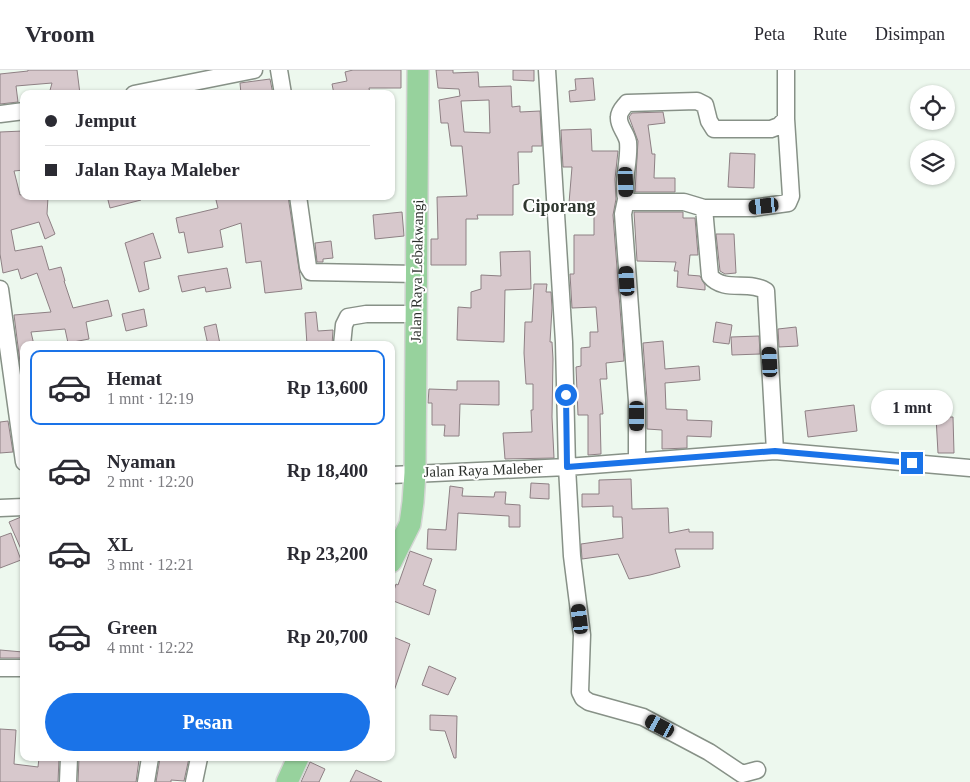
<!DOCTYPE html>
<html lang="id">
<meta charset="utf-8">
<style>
:root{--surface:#fff;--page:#f2f2f3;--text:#2b2b33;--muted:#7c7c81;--line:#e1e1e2;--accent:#1a73e8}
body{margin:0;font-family:"Times New Roman",serif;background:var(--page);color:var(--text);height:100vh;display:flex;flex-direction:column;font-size:19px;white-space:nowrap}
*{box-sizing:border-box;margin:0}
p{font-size:16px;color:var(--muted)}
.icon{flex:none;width:28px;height:28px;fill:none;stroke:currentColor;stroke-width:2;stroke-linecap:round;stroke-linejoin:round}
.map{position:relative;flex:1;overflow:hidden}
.sheet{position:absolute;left:20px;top:271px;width:375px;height:420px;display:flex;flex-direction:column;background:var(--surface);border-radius:10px;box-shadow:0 1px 4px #0004}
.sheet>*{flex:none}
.guide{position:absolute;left:20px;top:20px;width:375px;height:110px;border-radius:10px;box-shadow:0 1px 4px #0004;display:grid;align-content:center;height:110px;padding:0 25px;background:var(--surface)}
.controls{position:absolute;left:910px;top:15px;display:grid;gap:10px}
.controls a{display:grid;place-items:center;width:45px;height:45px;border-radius:50%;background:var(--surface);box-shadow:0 1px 4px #0004;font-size:25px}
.end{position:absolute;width:22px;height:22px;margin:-11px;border:6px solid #1a73e8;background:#fff;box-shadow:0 0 0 2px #fff}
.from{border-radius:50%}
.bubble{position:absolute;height:35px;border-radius:18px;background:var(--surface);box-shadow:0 1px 4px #0004;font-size:16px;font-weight:600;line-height:35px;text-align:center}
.car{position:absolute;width:15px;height:30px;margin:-15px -8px;border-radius:6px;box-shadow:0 0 4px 1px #0007;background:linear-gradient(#222 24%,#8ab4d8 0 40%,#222 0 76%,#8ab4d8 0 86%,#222 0)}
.guide b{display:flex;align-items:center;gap:18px;height:48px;font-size:19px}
.guide b+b{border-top:1px solid var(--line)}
.guide i{width:12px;height:12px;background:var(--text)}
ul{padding:9px 0 0;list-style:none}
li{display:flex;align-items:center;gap:15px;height:75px;margin:0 10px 8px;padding:0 15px;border:2px solid transparent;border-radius:10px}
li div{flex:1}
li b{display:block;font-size:19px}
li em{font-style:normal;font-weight:600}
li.selected{border-color:var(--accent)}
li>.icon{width:45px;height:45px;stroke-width:1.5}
.primary-button{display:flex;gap:10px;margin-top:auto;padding:10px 25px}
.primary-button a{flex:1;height:58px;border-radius:30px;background:var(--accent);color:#fff;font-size:20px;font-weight:600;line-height:58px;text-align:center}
header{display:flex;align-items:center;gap:30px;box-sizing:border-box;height:70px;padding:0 25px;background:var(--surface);border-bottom:1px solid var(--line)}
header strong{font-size:24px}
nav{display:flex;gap:28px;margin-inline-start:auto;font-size:18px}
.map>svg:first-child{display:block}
</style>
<header>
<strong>Vroom</strong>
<nav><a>Peta</a><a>Rute</a><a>Disimpan</a></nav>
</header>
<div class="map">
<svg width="970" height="712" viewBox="0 0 970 712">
<rect width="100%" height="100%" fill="#edf8ee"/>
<path fill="#d7c8cc" stroke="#8e8084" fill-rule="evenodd" d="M28 0H77L80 24H49L52 13 16 16 18 32 0 34V4L28 1Z
M353 0H401V18H369L370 24H334L332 14 347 11 345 2Z
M436 0H453V3L478 2 479 17 511 16 512 37 520 36V42L540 41 542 76H532V82H518L519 114 513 115V145H477L478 149H466V195H431V169H438L437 127 467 126 462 76H451L448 53H441L439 30 460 26 459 19 438 18ZM489 30 490 63 464 62 461 31Z
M513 0H534V11L513 10Z
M593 8 595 30 570 32 569 21 576 20 575 9Z
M270 9 273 24H241L240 13Z
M663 42 665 53 648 55 652 84H655L654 108H675V122H635L638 71 629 47 632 43Z
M591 59 592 81H618L615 109 616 129 613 145 624 291 606 293 607 309H600L603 344H600L601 384 588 385V345H578L576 297 581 296V278L590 277V262H598L596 237 572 238 570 204H574V165H594V135L569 133 572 97H563L561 60Z
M23 61 24 100 14 101 20 125 24 124V126L48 127 47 144 55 164 45 169 39 152 11 160 15 181 42 176 49 200 61 197 65 211H64L73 238 108 230 112 246 86 252 89 269 68 273 65 259 31 262 34 275H24V308H22L14 245 51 242 37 203 21 209 18 199 3 203 0 184V62Z
M730 83 755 84 754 118 728 117Z
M107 126H140L141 130 110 138Z
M215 126H288L302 219 265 223 261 191 246 193 241 153 220 160 223 177 188 183 184 162 179 163 176 148 218 138Z
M402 142 404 166 375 169 373 145Z
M634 142H683V148H695L698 185H690L688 205 700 206 705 215V220L677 217 678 201H674L676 192 637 191Z
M153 163 161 188 144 192 149 219 139 222 125 173Z
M716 164H734L736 203 725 204 720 201Z
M331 171 333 188 323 189V192H317L315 173Z
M530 181 531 219 505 220 504 272 457 270 458 237 471 238V222L481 219V205L501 206 500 182Z
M227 198 231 218 206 222 205 217 182 222 178 206Z
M534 214H547L546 222H551L552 238 550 272H552L553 289 552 347 554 388 505 389 503 363 532 362 531 340H533V314H526L524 283 525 252H532Z
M144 239 147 256 126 261 122 244Z
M316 242 318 261 333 260 332 275H307L305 243Z
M716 252 732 255 729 274 713 272Z
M216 254 220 274 208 275 204 257Z
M796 257 798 276 779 277 778 259Z
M759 266 760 284 732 285 731 267Z
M663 271 665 299 699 296 700 310 665 313 666 339 687 340V350L712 351 711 367 687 366V378L662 379V360L647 359V330L643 273Z
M457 311H499V335L460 334 459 366H444L445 355H432V333H428L429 319 457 320Z
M854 335 857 361 808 367 805 341Z
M936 347H953L954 383H938Z
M8 351 13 382 0 383V352Z
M631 409 632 439 668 438 669 463 689 459V462H713V479H675L680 497 650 505 629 509 618 484 582 489 581 474 623 468 622 447H613V436L582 437V424H599V410Z
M531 413 549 414V429L530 428Z
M450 416 463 418 462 426 494 427 495 422H506L505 434 520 435V457H509V446L458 443 456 480 427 479 428 459 446 460Z
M21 447H24V486L9 452Z
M11 463 21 490 0 498V467Z
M410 481 432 489 423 515 436 520 429 545 391 530 396 514 398 515Z
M391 566 410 574 393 624 391 623Z
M0 580 23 582 22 588H0Z
M429 596 456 608 448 625 422 615Z
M430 645 457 646 456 688H454L445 661 430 660Z
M0 659 16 660 14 694 38 697 39 688H59L58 712H0Z
M79 688H115L139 690 136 712H78Z
M160 688 174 690 175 688H189L184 711 171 710V712H156Z
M310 692 325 699 319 712H301Z
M356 700 382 712H350Z"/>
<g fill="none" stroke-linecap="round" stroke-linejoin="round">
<defs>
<path id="minor" d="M279 0 283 24
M547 0 564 272 567 397 572 486 582 565 580 622 583 628 589 632 643 647 709 682 742 704 757 700
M134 24 254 0
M0 44 24 41
M298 126 308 197 311 202 417 204
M626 130 623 144 637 331V391
M704 138H753L788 133 791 126 786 49
M0 219 24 392
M342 275 344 255 348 247 366 244H416
M775 381 766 221C749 210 724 223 710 206L704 138 684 132H627C621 113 630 92 628 72 626 62 618 56 619 47 619 41 624 37 627 33L697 31 705 35 709 51 714 59H771L779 56 786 49V0
M391 405 567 397 775 381 970 398
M0 438 24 437
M0 598H24
M68 712 69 688
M146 712 150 688
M194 712 199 688"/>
<path id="major" d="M391 492 410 454 413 432 415 403 418 0
M287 712 298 688"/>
</defs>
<use href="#minor" stroke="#879187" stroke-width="19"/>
<use href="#major" stroke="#d5d6d5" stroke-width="24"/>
<use href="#minor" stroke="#fff" stroke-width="16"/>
<use href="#major" stroke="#97d29d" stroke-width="21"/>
</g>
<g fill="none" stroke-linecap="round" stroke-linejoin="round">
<path stroke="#1a73e8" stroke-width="6" d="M566 325 567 397 775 381 912 393"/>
</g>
<g text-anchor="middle" stroke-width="4" stroke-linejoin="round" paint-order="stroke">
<g font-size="15" fill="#2c302c" stroke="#fff">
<text transform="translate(417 201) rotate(-89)" y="5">Jalan Raya Lebakwangi</text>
<text transform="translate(483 400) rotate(-2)" y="5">Jalan Raya Maleber</text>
</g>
<g font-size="18" font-weight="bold" fill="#2f372f" stroke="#fff">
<text x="559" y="142">Ciporang</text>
</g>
</g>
</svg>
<div class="controls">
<a><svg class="icon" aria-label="locate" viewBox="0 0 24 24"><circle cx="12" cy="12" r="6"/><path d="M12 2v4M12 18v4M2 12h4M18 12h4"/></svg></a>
<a><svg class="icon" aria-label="layers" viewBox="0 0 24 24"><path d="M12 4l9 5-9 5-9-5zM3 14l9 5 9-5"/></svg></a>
</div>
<i class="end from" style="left:566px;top:325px"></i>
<i class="end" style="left:912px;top:393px"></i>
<div class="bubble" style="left:871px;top:320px;width:82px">1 mnt</div>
<i class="car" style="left:626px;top:112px;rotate:178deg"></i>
<i class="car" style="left:764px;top:136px;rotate:264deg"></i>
<i class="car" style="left:627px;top:211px;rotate:356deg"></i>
<i class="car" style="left:770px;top:292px;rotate:357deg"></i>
<i class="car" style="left:637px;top:346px;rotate:180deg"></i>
<i class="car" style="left:580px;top:549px;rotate:353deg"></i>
<i class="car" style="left:660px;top:656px;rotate:298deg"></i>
<div class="guide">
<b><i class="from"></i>Jemput</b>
<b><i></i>Jalan Raya Maleber</b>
</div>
<section class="sheet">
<ul>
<li class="selected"><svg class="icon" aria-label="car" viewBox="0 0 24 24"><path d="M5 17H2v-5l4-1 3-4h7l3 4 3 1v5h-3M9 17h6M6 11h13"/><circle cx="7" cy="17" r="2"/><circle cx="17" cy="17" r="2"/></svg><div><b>Hemat</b><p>1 mnt · 12:19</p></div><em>Rp 13,600</em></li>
<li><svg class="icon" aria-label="car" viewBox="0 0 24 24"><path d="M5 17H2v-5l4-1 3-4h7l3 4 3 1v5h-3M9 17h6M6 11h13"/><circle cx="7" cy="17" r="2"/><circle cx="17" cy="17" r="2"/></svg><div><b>Nyaman</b><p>2 mnt · 12:20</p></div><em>Rp 18,400</em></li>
<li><svg class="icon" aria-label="car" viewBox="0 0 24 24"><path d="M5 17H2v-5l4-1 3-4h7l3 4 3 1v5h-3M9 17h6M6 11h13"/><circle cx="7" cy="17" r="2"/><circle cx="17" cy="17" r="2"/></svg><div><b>XL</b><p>3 mnt · 12:21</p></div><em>Rp 23,200</em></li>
<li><svg class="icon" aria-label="car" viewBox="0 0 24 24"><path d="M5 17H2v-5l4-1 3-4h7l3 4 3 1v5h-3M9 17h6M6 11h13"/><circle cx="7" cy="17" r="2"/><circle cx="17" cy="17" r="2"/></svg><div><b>Green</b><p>4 mnt · 12:22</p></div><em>Rp 20,700</em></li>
</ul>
<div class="primary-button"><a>Pesan</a></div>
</section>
</div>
